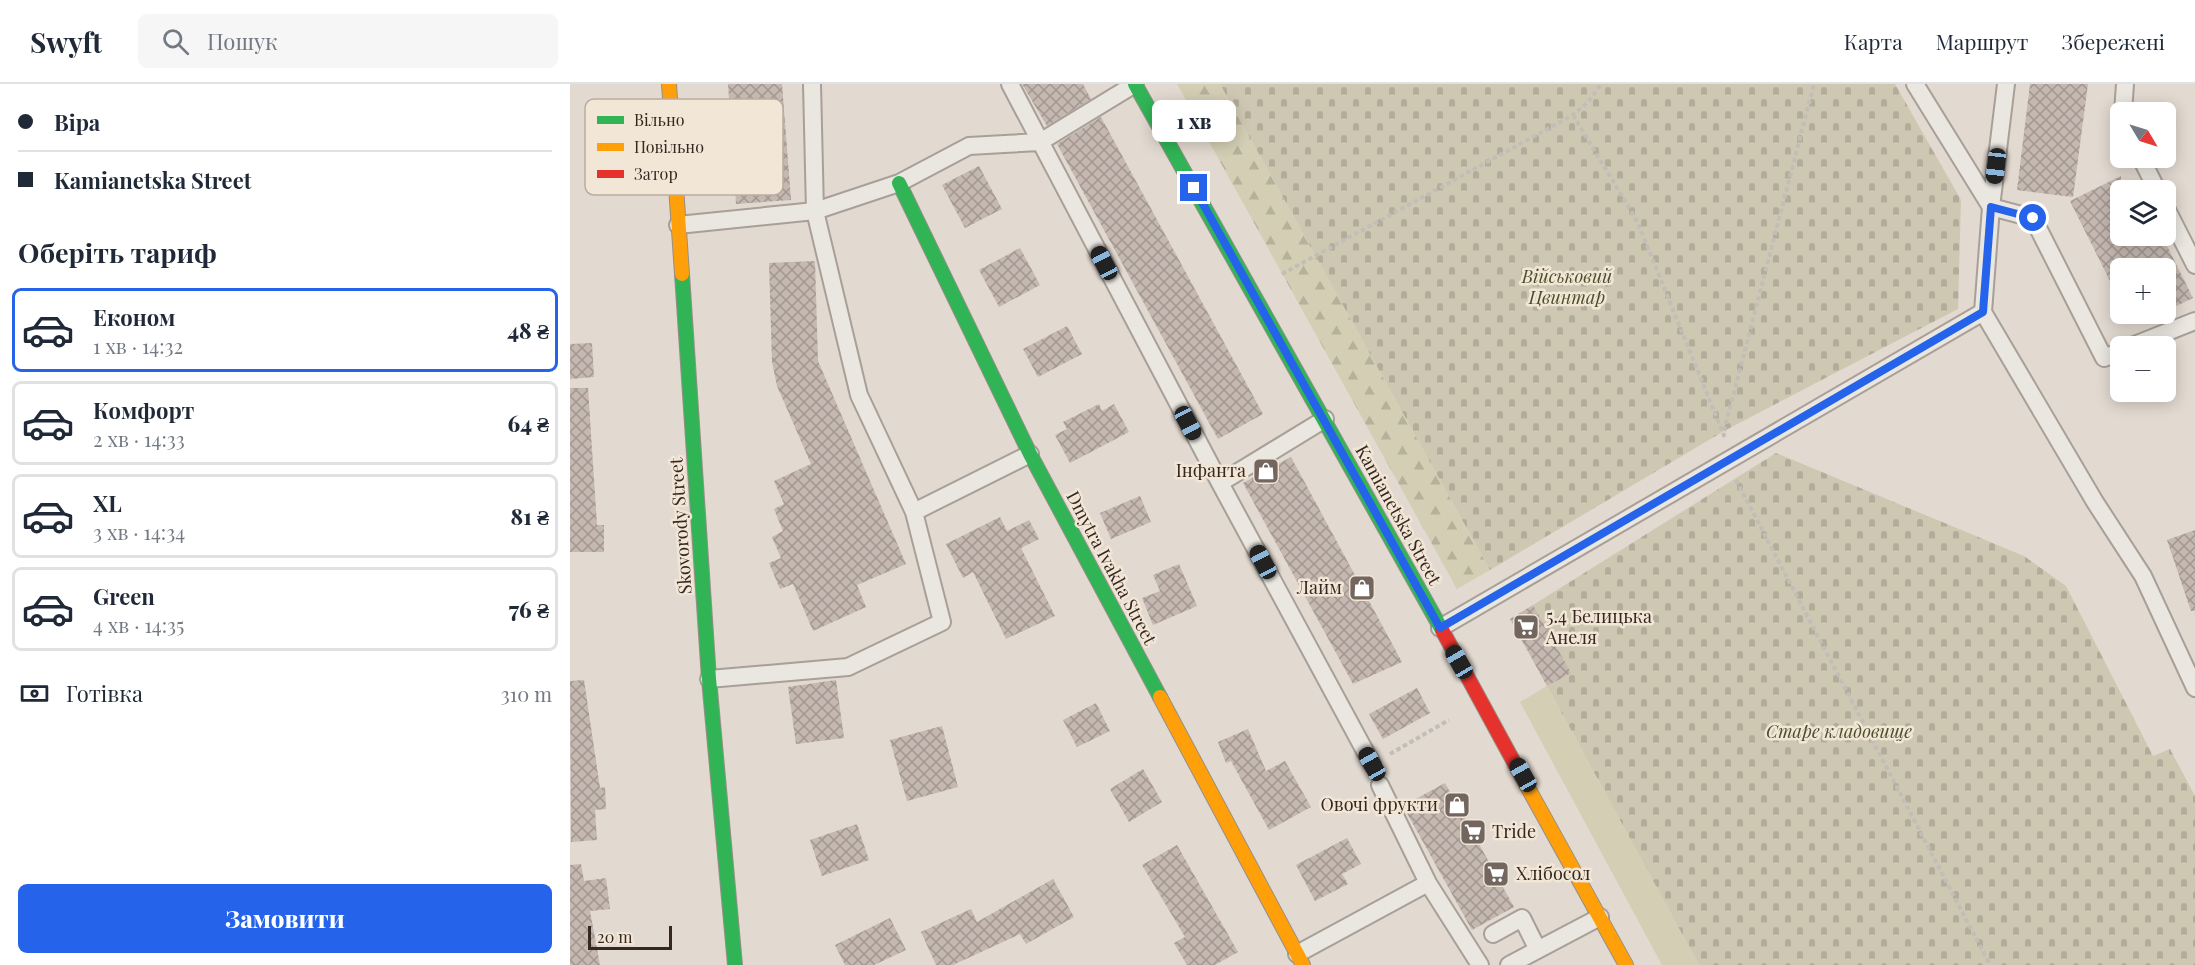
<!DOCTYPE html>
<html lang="uk">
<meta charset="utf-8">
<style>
:root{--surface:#fff;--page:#f6f6f7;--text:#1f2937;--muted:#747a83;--line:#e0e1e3;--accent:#2563eb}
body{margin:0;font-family:"Playfair Display",serif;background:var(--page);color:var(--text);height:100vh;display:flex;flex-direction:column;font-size:22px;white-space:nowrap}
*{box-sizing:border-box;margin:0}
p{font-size:20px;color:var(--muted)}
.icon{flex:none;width:33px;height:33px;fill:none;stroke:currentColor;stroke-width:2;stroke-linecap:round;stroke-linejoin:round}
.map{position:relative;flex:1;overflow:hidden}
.drawer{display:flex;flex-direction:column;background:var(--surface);width:570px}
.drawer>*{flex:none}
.banner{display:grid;align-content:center;height:132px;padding:0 18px;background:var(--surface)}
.needle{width:39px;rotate:128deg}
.fabs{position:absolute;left:1540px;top:18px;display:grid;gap:12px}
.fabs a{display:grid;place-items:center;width:66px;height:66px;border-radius:9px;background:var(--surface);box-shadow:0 3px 15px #0003;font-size:30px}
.scale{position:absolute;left:18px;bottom:15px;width:84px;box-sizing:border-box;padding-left:6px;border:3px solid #362821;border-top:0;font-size:16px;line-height:21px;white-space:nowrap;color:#362821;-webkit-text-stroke:4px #f2e6d7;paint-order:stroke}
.end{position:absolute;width:27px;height:27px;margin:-14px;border:8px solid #2563eb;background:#fff;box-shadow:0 0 0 3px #fff}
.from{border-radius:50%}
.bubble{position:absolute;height:42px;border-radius:9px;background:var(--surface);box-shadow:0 3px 15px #0003;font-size:20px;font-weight:800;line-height:42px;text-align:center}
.car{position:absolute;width:18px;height:36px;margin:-18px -9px;border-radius:8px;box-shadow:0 0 4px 2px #0007;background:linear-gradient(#222 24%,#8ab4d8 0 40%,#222 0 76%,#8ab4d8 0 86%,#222 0)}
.banner b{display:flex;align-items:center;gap:21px;height:57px;font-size:22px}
.banner b+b{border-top:2px solid var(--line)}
.banner i{width:15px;height:15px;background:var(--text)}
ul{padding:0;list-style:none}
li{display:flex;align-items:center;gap:18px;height:84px;margin:0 12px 9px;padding:0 6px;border:3px solid var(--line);border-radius:9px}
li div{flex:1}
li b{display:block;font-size:22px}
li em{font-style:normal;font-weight:800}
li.selected{border-color:var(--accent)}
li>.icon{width:54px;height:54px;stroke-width:1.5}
h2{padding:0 18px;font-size:27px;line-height:72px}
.pay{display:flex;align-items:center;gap:15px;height:66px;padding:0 18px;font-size:22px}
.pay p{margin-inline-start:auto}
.primary-button{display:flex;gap:12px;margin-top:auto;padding:12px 18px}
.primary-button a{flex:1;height:69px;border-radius:9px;background:var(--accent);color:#fff;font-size:24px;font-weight:800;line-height:69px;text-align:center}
header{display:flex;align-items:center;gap:36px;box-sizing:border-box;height:84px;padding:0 30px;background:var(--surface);border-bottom:2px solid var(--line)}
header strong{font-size:28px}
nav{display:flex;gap:33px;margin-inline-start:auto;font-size:21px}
.search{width:420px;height:54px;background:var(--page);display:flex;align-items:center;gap:15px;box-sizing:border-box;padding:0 21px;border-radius:9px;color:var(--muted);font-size:22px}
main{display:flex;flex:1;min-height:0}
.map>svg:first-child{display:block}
</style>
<header>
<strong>Swyft</strong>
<div class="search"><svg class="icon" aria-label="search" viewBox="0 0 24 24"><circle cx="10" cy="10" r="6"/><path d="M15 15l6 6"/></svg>Пошук</div>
<nav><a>Карта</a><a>Маршрут</a><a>Збережені</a></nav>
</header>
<main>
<section class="drawer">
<div class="banner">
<b><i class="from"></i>Віра</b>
<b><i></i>Kamianetska Street</b>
</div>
<h2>Оберіть тариф</h2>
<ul>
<li class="selected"><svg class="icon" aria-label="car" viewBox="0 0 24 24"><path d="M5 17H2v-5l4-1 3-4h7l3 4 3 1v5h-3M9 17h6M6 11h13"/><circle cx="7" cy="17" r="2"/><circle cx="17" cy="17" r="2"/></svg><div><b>Економ</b><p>1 хв · 14:32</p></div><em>48 ₴</em></li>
<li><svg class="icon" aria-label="car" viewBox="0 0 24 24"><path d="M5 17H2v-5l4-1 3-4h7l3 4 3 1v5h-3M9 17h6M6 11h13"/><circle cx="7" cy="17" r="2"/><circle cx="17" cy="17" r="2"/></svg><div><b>Комфорт</b><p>2 хв · 14:33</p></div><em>64 ₴</em></li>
<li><svg class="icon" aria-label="car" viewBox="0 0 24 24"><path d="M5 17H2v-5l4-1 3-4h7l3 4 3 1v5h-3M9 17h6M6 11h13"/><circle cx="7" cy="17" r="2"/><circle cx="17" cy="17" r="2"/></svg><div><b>XL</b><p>3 хв · 14:34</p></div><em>81 ₴</em></li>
<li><svg class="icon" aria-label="car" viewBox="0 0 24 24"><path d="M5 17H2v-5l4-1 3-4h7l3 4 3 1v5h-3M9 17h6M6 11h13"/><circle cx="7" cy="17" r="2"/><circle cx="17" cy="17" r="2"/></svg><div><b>Green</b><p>4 хв · 14:35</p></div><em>76 ₴</em></li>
</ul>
<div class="pay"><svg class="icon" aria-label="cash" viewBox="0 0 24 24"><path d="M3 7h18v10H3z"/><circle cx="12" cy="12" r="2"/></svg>Готівка<p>310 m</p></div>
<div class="primary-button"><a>Замовити</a></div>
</section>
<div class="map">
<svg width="1625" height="881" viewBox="0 0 1625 881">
<defs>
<pattern id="forest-firs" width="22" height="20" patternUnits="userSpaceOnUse" patternTransform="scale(1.5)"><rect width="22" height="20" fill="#d3ceb4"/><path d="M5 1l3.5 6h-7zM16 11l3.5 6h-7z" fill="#b6b19a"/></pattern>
<pattern id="cemetery-stones" width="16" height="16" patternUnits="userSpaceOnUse" patternTransform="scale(1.5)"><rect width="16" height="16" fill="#cec8b3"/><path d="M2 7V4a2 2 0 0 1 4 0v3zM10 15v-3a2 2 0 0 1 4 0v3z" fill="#b2ac9a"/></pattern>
<pattern id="building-cross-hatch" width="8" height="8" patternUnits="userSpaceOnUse" patternTransform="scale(1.5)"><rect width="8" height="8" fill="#c5b8b1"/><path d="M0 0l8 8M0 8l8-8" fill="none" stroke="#a19690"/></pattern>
</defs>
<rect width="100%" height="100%" fill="#e2d9d0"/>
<path fill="#d3ceb4" d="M977 602 1129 881H1092L950 618Z"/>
<path fill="url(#forest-firs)" d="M607 0H650L920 486 887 505Z"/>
<path fill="url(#cemetery-stones)" d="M650 0H1325L1391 116 1388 225 1154 347 920 486Z
M1206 369 1454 472 1496 502 1583 672 1600 665 1625 712V881H1129L977 602 1000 589 963 521Z"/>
<path fill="url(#building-cross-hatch)" d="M158 0H212L221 116 166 120Z
M452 0H513L521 15 477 42Z
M1460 0H1518L1503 113 1447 106Z
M531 33 693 330 648 355 487 60Z
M409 82 432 125 395 144 372 101Z
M1551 92V152H1592L1623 214 1596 227V184H1551V219L1500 117Z
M450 164 470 201 429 223 409 186Z
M245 177 248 277 336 480 287 501 296 523 243 547 223 500 210 505 199 479 211 474 202 453 213 447 204 425 214 420 204 397 241 380 207 302 202 278 199 179Z
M497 242 512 270 468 293 453 265Z
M22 259 24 293 0 295V260Z
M0 304H18L27 441H34V468H0Z
M529 320 532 327 544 320 559 348 500 379 485 351 497 345 493 338Z
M721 373 832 578 783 600 673 399Z
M570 412 581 438 541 455 530 429Z
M430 433 437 447 459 436 469 455 451 464 485 532 436 555 403 488 393 494 376 460Z
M1625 446V527H1621L1597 456Z
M609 480 627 522 583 541 572 514 590 507 583 491Z
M963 521 1001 589 977 602 940 535Z
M14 596 30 704 35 703 36 725 25 726 27 756 1 758 0 597Z
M266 596 274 654 226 660 218 603Z
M847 604 860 629 813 655 799 630Z
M526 619 540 647 507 663 493 636Z
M372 642 388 703 337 717 320 656Z
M678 645 696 687 715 677 741 723 699 746 661 677 656 679 648 658Z
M573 685 592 718 559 738 540 705Z
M875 699 944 823 902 846 833 722Z
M287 740 299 776 252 792 240 756Z
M777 754 791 780 772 790 778 800 745 817 726 781Z
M607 761 668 868 645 881H617L604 859 615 853 572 781Z
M11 780 14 797 36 794 40 825 20 827 30 881H0V781Z
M483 795 504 833 456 860 450 850 383 881H366L351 848 401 825 407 838Z
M320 834 336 866 304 881H275L265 861Z"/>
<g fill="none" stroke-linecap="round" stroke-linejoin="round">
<defs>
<path id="lane" d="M440 0 650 399 802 680
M1345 0 1421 123 1463 134 1534 274 1551 267
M1553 28 1555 0
M1571 74 1587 106
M1596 124 1625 181
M108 141 245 127 329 99 399 62 470 58 565 0
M1413 228 1421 123 1436 0
M1562 262 1625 237
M650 399 755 335
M344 428 460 370
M870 544 1413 228 1525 418 1573 492 1625 604
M139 595 278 583 372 538 344 428 289 311 245 127 242 0
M810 701 858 799 910 881
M923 850 952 834 967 864
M727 870 858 799
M939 881 1030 833"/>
<path id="fast" d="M565 0 872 546
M329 99 460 370 590 613
M112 190 139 595 165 881"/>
<path id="slow" d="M99 0 112 190
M590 613 733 881
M952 693 1056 881"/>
<path id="jam" d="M872 546 952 693"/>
</defs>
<use href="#lane" stroke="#a89f98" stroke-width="20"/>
<use href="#fast" stroke="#978f88" stroke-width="16"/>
<use href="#slow" stroke="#978f88" stroke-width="16"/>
<use href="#jam" stroke="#978f88" stroke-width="16"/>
<path stroke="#c3bdb7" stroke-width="4" stroke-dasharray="4.5 3" stroke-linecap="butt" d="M1003 31 1067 137 1155 354
M712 190 1003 31 1019 17 1031 0
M1154 347 1244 0
M1166 396 1420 881
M820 670 879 636"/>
<use href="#lane" stroke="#eae6e0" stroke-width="16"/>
<use href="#fast" stroke="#30b455" stroke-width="14"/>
<use href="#slow" stroke="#ff9f0a" stroke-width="14"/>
<use href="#jam" stroke="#e5322d" stroke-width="14"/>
</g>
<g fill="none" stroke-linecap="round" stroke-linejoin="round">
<path stroke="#2563eb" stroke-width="8" d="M624 104 870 544 1413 228 1421 123 1463 134"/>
</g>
<defs>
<symbol id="shop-square" viewBox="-11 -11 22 22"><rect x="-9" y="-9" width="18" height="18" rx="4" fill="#72665e" stroke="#f2e6d7"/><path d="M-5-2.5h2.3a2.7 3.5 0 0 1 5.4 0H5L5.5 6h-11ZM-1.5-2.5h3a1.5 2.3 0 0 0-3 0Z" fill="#fff"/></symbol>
<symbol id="supermarket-square" viewBox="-11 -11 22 22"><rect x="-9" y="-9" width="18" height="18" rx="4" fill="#72665e" stroke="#f2e6d7"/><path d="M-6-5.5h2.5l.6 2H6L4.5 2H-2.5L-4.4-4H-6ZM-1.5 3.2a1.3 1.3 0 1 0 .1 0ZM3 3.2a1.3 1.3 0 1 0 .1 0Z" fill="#fff"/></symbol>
</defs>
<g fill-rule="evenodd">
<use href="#shop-square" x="681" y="372" width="30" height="30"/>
<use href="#shop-square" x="777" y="489" width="30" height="30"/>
<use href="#supermarket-square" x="941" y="528" width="30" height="30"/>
<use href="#shop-square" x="872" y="706" width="30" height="30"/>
<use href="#supermarket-square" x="888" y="733" width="30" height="30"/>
<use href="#supermarket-square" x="911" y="775" width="30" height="30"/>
</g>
<g text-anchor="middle" stroke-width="5" stroke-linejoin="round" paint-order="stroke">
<g font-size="18" font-style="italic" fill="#4c502a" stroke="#f2e6d7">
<text x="997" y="199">Військовий<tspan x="997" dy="21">Цвинтар</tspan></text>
<text x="1269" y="654">Старе кладовище</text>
</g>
<g font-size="18" fill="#362821" stroke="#f2e6d7" text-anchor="end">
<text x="676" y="393">Інфанта</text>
<text x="772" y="510">Лайм</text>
<text x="976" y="539" text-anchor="start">5.4 Белицька<tspan x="976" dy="21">Анеля</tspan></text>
<text x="868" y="727">Овочі фрукти</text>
<text x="922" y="754" text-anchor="start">Tride</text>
<text x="946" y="796" text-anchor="start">Хлібосол</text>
</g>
<g font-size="18" fill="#362821" stroke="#f2e6d7">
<text transform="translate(828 431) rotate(61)" y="6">Kamianetska Street</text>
<text transform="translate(111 442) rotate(-94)" y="6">Skovorody Street</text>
<text transform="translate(541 484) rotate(62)" y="6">Dmytra Ivakha Street</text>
</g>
</g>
<rect x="15" y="15" width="198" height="96" rx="9" fill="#f2e6d7" stroke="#baada0" stroke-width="1.5"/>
<rect x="27" y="32" width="27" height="8" fill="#30b455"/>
<rect x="27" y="59" width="27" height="8" fill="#ff9f0a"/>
<rect x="27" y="86" width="27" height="8" fill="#e5322d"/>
<g font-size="16" fill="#362821">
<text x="64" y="42">Вільно</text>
<text x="64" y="69">Повільно</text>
<text x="64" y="96">Затор</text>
</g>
</svg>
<div class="fabs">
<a><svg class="needle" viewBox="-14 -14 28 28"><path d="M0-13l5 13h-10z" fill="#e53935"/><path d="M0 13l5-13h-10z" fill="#747a83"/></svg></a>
<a><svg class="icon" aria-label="layers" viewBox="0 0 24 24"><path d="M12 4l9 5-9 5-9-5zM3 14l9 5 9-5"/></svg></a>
<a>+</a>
<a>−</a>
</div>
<div class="scale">20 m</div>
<i class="end from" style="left:1463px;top:134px"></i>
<i class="end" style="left:624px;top:104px"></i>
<div class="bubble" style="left:582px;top:16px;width:84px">1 хв</div>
<i class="car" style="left:1426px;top:82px;rotate:187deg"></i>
<i class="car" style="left:534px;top:179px;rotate:332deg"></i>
<i class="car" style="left:618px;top:339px;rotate:152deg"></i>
<i class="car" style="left:693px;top:478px;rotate:332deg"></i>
<i class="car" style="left:889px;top:578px;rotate:330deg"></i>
<i class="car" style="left:802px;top:680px;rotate:331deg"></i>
<i class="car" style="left:953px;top:691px;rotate:331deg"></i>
</div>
</main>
